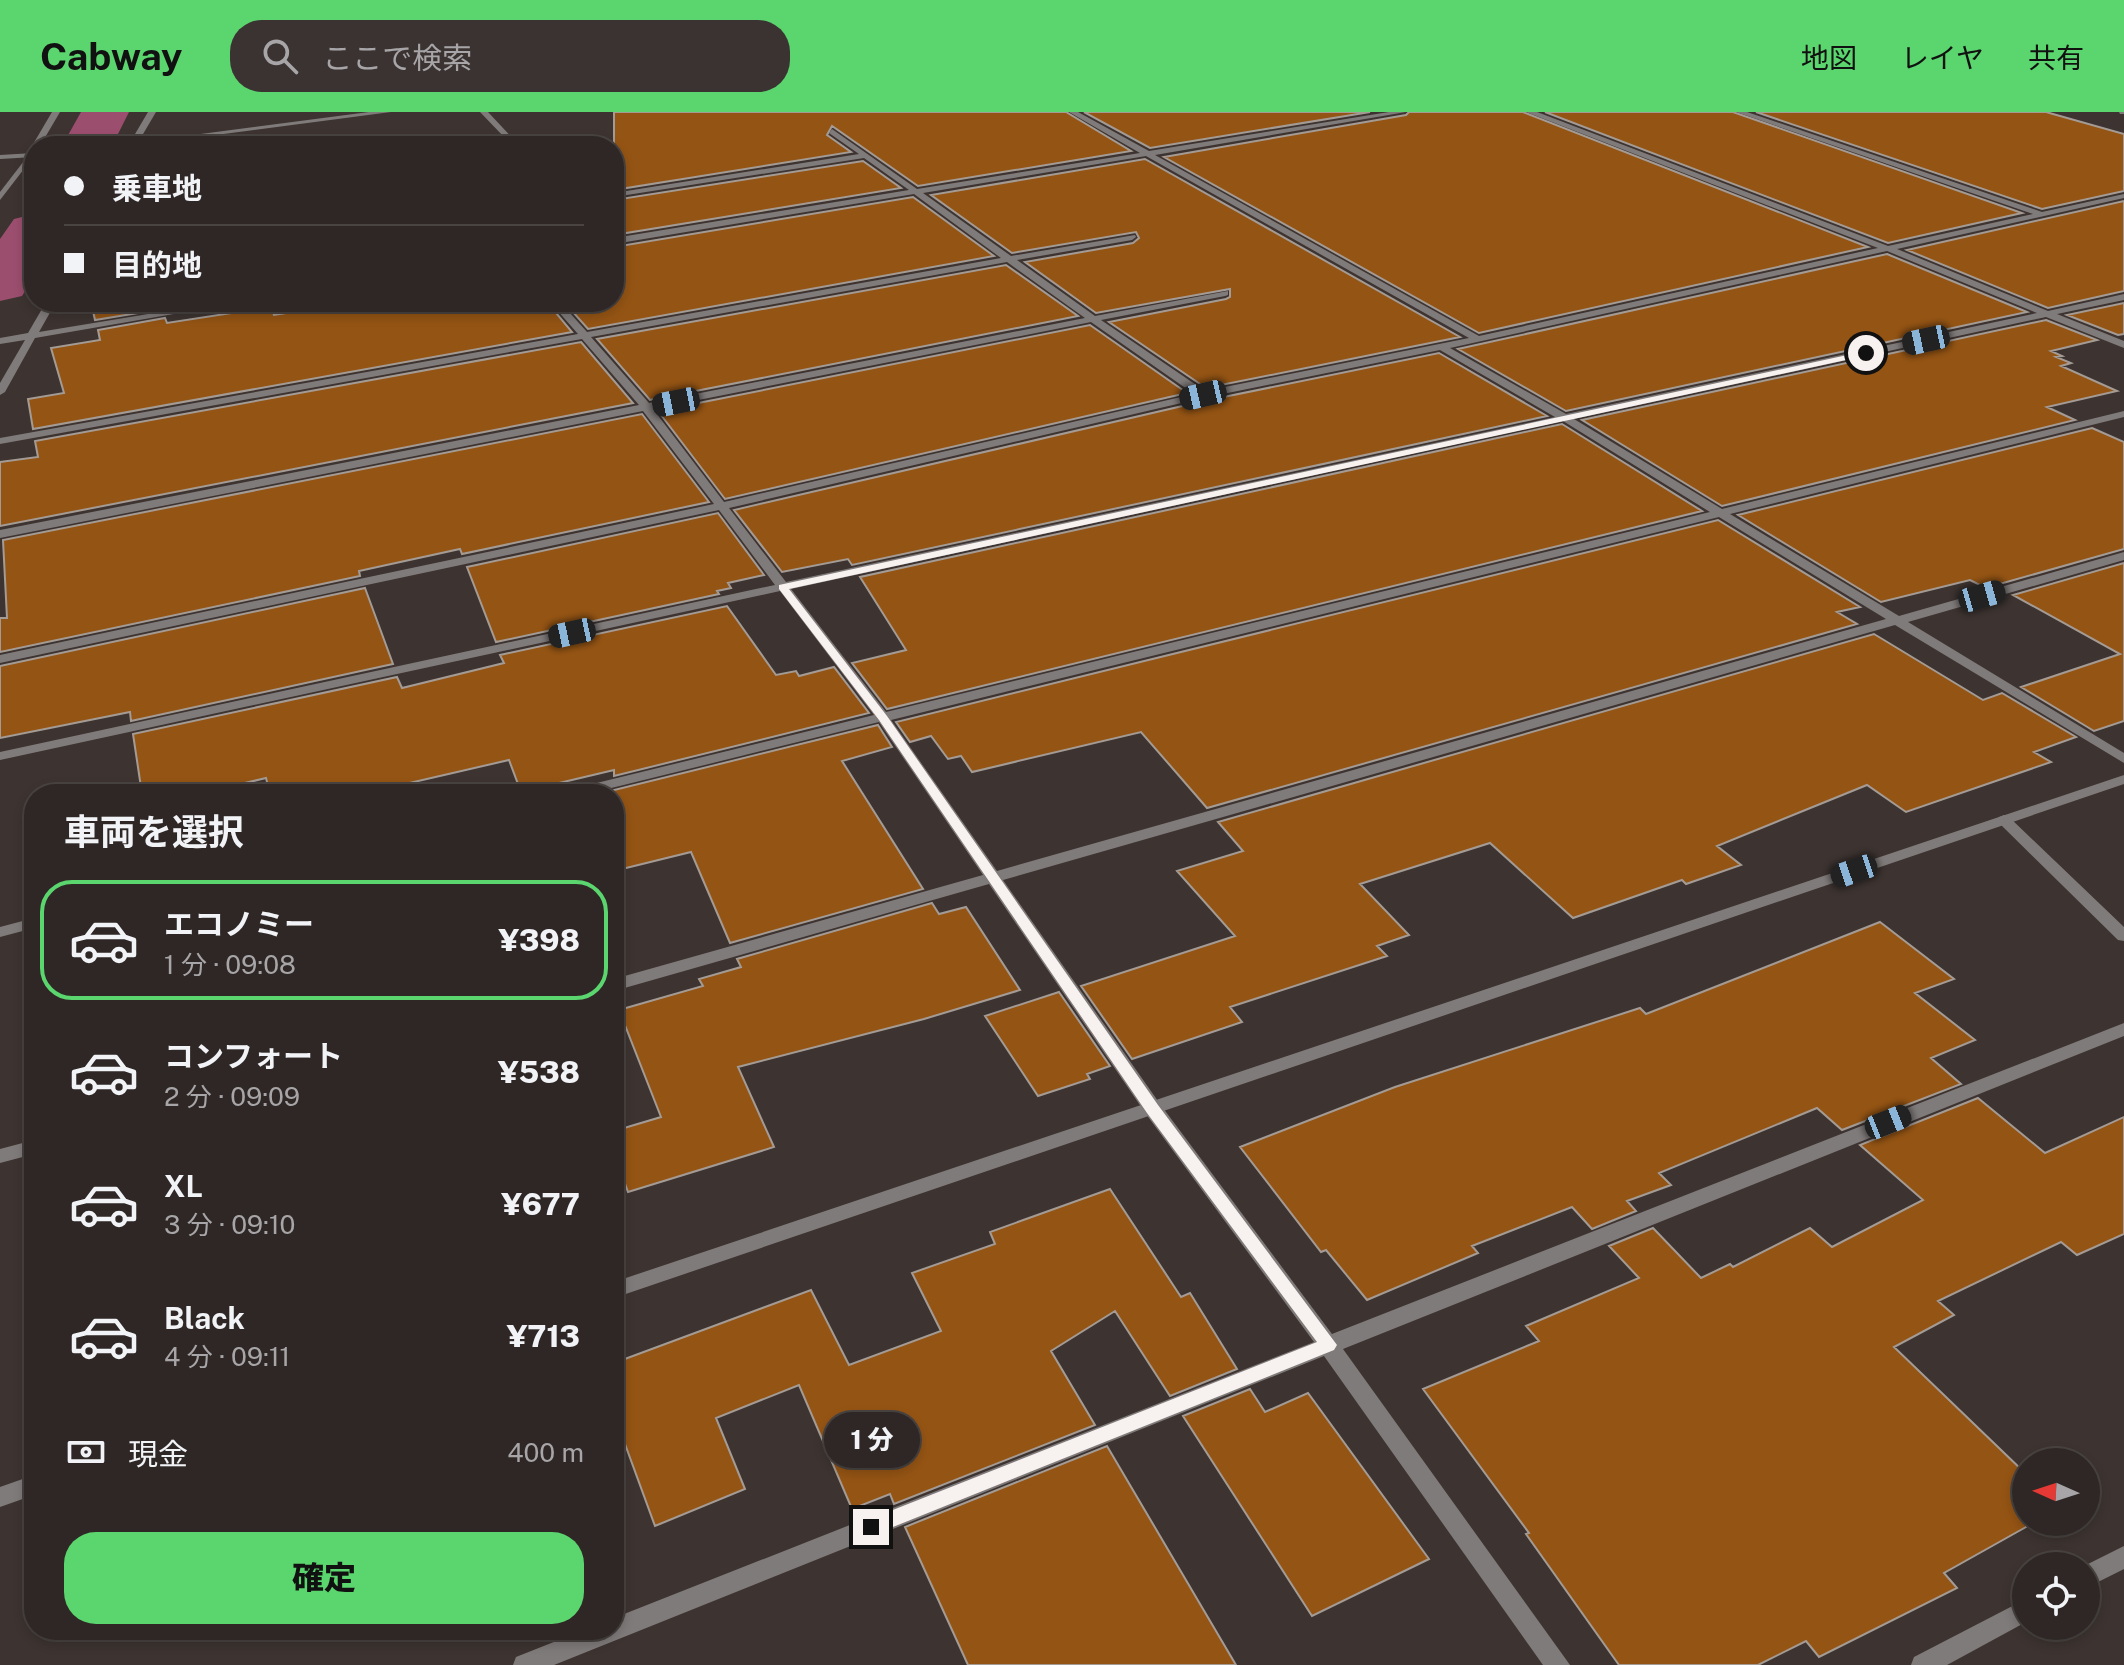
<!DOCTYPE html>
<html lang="ja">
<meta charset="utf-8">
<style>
:root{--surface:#2e2725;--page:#3a3332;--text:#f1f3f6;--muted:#a7a5a7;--line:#494442;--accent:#5bd56e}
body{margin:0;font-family:"Public Sans","Noto Sans JP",sans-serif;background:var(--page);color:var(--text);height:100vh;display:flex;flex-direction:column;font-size:30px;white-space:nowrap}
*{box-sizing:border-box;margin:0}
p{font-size:26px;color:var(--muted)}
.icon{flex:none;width:44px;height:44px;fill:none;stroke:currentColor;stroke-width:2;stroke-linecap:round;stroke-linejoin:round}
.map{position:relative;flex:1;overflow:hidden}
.panel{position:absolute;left:24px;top:672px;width:600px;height:856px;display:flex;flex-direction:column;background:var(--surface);border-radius:32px;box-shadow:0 4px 12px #0003,0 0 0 2px var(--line)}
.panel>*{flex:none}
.guide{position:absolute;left:24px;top:24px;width:600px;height:176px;border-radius:32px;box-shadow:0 4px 12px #0003,0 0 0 2px var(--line);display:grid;align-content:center;height:176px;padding:0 40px;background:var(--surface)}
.needle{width:52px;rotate:273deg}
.fabs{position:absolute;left:2012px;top:1336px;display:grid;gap:16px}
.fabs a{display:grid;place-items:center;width:88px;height:88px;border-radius:50%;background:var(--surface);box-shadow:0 4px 12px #0003,0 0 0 2px var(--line);font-size:40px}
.end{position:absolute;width:36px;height:36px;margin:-18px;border:10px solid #f7f1ef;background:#111;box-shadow:0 0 0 4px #111}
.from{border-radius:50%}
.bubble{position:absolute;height:56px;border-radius:28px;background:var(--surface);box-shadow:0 4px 12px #0003,0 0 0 2px var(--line);font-size:26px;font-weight:800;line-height:56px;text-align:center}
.car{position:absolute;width:24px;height:48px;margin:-24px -12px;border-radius:10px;box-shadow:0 0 6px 2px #0007;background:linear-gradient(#222 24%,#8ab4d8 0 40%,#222 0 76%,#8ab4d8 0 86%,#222 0)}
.guide b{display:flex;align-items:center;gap:28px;height:76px;font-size:30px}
.guide b+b{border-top:2px solid var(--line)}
.guide i{width:20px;height:20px;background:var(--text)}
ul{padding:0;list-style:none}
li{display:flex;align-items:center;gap:24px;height:120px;margin:0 16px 12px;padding:0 24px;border:4px solid transparent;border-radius:32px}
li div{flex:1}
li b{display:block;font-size:30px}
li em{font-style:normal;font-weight:800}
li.on{border-color:var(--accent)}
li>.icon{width:72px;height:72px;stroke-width:1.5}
h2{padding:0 40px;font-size:36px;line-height:96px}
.pay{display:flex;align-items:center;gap:20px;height:88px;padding:0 40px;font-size:30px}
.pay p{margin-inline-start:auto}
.cta{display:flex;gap:16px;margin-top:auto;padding:16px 40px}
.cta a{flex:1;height:92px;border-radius:32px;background:var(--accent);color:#111;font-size:32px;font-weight:800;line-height:92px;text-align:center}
header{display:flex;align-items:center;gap:48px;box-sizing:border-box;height:112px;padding:0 40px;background:var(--accent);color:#111}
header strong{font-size:38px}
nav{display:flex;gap:44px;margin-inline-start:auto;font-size:28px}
.search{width:560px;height:72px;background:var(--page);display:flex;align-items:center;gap:20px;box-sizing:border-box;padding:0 28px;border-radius:32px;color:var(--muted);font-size:30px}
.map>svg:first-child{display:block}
</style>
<header>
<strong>Cabway</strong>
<div class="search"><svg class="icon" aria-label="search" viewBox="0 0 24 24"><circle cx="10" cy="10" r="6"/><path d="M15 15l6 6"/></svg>ここで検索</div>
<nav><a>地図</a><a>レイヤ</a><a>共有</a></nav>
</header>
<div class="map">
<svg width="2124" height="1553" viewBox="0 0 2124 1553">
<rect width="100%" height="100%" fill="#3d3431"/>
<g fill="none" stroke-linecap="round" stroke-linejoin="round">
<path fill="#9c4e6f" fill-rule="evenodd" d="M81 0H129L112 34H62Z
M34 102V165L22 184 0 189V127L14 107Z"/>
</g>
<path fill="#945414" stroke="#a49b95" stroke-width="2" d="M614 0H1066L1131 39 918 74 832 14 827 23 851 40 614 78Z
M1084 0H1370L1150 36Z
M1409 0H1523L1868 135 1479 221 1164 45 1406 3Z
M1545 0H1733L2022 101 1888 131Z
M1756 0H2046L2124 22V79L2042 97Z
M1145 47 1460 225 1206 276 1109 210 1226 187 1230 185V177L1096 201 1025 150 1133 131 1139 126 1136 120 1012 141 931 83Z
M863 49 901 76 614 123V88Z
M913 85 994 144 588 217 564 190H614V135Z
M2124 89V179L2048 196 1907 138Z
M1887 142 2027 200 1566 299 1458 237Z
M1006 153 1078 204 650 288 597 227Z
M91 190H161L163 197 95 208Z
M358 190H547L572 220 33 317 28 287 64 281 51 236 100 228 98 218 165 206 167 211 271 195 274 203Z
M2124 191V222L2118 223 2067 203Z
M2046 208 2097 228 2051 239 2062 244 2056 245 2071 251 2061 254 2117 279 2047 295 2075 308 1722 394 1582 308Z
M1090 213 1187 281 725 387 658 299Z
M581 230 633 291 0 414V350L38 345 35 329Z
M1439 241 1547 304 852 453 848 447 782 460 734 398 1204 289Z
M642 302 709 390 462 442 460 437 359 459 360 464 0 540V506H7L3 428Z
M1562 312 1702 399 887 597 852 551 906 538 860 465Z
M2092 316 2124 330V437L1996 473 1984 475 1970 468 1881 490 1738 403Z
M718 401 764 463 728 471 731 476 717 479 719 482 496 530 467 455Z
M1718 408 1860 495 1837 500 1857 512 1207 696 1141 620 972 660 961 644 948 647 931 624 910 630 896 610Z
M2124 451V609L2094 619 2021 575 2120 542 2013 483Z
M365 476 393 552 131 609 130 600 0 626V554Z
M727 494 776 563 796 559 799 564 834 555 869 601 614 664V658L521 680 509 648 362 682H270L266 666 199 682H142L133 622 397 565 402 576 504 551 500 543Z
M1874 522 1983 588 2002 581 2076 625 2034 640 2051 650 1906 700 1867 673 1717 734 1741 753 1686 772 1682 768 1573 806 1490 731 1360 772 1409 823 1377 834 1387 844 1230 895 1242 910 1132 947 1081 874 1235 824 1177 759 1243 739 1218 710Z
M878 613 892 635 842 649 923 777 730 831 691 740 614 759V678Z
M932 791 939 802 966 795 1020 878 924 907 738 955 774 1035 628 1080 614 1041V1019L661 1005 619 898 703 874 699 867 741 855 737 847Z
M1880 810 1954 867 1915 881 1975 928 1931 946 1961 972 1842 1018 1817 996 1659 1061 1671 1073 1627 1089 1636 1099 1592 1117 1572 1095 1472 1134 1478 1141 1367 1188 1326 1138 1321 1140 1240 1035 1395 975 1640 896 1646 902Z
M1059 880 1110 954 1087 962 1090 967 1038 984 985 904Z
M1978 986 2045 1041 2124 1005V1122L2077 1143 2061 1130 1938 1189 1954 1203 1894 1235 2026 1362V1415L1944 1461 1957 1476 1819 1545 1806 1529 1758 1553H1619L1526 1422 1529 1421 1423 1277 1539 1229 1526 1214 1639 1166 1609 1134 1653 1116 1701 1166 1730 1152 1733 1155 1810 1116 1832 1135 1923 1088 1860 1033Z
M1110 1077 1181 1185 1190 1181 1237 1257 1170 1284 1115 1199 1051 1239 1095 1313 894 1392 890 1382 852 1397 799 1273 716 1306 745 1377 655 1414 614 1302V1251L811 1178 849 1253 941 1219 912 1161 995 1132 990 1120Z
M1250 1277 1265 1300 1308 1281 1429 1447 1312 1504 1183 1304Z
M1107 1334 1236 1553H968L905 1415Z"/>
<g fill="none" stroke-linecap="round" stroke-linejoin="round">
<path fill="#807b7b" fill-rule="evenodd" d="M52 0H60L40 34H34V44L0 88V80L34 36 32 34Z
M148 0H156L136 34H128Z
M480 0H488L520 34H514L509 30 454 34 505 26Z
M1069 0H1078L1149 39 1389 0H1406L1155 43 1479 224 1878 136 1526 0H1537L1888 134 2033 102 1736 0H1747L2042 100 2124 82V86L1897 137 2048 199 2124 182V188L2057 202 2124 229V236L2046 205 1574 307 1722 397 2124 299V305L1730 402 1899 504 2124 440V448L1908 510 2124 641V651L1895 513 1003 768 1160 992 1332 1222 2124 911V924L1343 1237 1570 1553H1543L1324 1244 554 1553H513L516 1545 584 1518H614V1506L1314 1230 1146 1002 989 772 614 879V867L983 763 879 610 587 682H562L564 679 874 603 780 479 0 648V640L775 473 719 398 0 551V543L714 392 643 299 0 426V418L639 293 582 227 0 332V326L578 222 550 190H560L587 220 1001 146 914 82 614 132V126L909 78 864 46 614 85V81L859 42 829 21 832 17 917 77 1140 41ZM1146 44 1469 226 1205 279 1101 208 1225 184 1228 183V179L1095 204 1017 148 1132 128 1136 125 1135 123 1011 144 923 81ZM1887 139 2037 201 1566 302 1450 236ZM1007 150 1085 206 649 291 591 225ZM1091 210 1194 282 724 390 653 297ZM1440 238 1555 305 786 470 729 396 1203 286ZM1563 309 1710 400 886 600 791 477ZM1719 405 1886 507 997 759 891 608Z
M46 190H56L39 220 221 190H243L35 226 5 280 0 283V271L25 228 0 232V226L28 221Z
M2004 703 2009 705 2124 815V829L2118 828 1999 711 1996 708 1999 705Z
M34 806V816L0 825V815Z
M34 1028V1042L0 1051V1037Z
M2124 1434V1457L2086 1476 2084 1454Z
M2026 1487V1510L1947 1553H1911L1914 1545Z"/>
<path fill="#807b7b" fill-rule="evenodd" d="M369 0H391L131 34H109Z
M2119 0H2124V2H2120Z
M34 41V45L0 47V43Z
M2124 663V672L614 1186V1170Z
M34 1363V1383L0 1395V1375Z"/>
</g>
<path fill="#f7f1ef" d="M1866 239 1869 243 789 477 887 604 1158 993 1337 1233 1334 1238 878 1421 871 1423 865 1421 862 1415 865 1409 1317 1230 1147 1001 879 608 779 477V473Z"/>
</svg>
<div class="fabs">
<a><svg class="needle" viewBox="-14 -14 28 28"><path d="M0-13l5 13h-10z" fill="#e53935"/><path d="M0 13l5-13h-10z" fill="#a7a5a7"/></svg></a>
<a><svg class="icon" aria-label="locate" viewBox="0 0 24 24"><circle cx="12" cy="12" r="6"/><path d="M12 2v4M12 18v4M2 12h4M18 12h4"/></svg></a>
</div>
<i class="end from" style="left:1866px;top:241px"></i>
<i class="end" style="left:871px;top:1415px"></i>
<div class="bubble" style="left:824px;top:1300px;width:96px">1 分</div>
<i class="car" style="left:1926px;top:228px;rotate:258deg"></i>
<i class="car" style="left:1203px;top:283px;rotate:257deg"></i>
<i class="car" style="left:676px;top:290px;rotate:259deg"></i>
<i class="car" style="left:1982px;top:484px;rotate:74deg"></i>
<i class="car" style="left:572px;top:521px;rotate:258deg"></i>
<i class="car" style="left:1854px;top:759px;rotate:251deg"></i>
<i class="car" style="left:1888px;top:1010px;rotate:68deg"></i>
<div class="guide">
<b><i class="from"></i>乗車地</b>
<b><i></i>目的地</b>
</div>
<section class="panel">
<h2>車両を選択</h2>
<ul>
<li class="on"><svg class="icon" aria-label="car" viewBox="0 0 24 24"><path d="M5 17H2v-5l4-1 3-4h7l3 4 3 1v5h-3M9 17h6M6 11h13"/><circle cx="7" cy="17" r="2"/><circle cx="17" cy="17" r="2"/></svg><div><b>エコノミー</b><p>1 分 · 09:08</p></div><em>¥398</em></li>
<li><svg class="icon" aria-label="car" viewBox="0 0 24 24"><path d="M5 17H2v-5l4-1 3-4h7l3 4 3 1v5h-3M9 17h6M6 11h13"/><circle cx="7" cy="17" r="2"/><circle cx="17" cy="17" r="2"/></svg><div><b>コンフォート</b><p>2 分 · 09:09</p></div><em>¥538</em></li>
<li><svg class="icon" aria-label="car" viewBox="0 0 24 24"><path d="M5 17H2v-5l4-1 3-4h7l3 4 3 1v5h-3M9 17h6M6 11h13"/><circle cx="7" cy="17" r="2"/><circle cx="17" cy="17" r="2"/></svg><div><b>XL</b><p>3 分 · 09:10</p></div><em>¥677</em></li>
<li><svg class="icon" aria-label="car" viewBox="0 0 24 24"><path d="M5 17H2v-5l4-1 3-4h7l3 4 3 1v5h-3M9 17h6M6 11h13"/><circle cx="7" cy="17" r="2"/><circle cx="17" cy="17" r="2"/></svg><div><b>Black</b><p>4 分 · 09:11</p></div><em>¥713</em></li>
</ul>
<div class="pay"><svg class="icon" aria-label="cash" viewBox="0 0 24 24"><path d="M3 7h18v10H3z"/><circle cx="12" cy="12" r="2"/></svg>現金<p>400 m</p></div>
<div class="cta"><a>確定</a></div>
</section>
</div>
